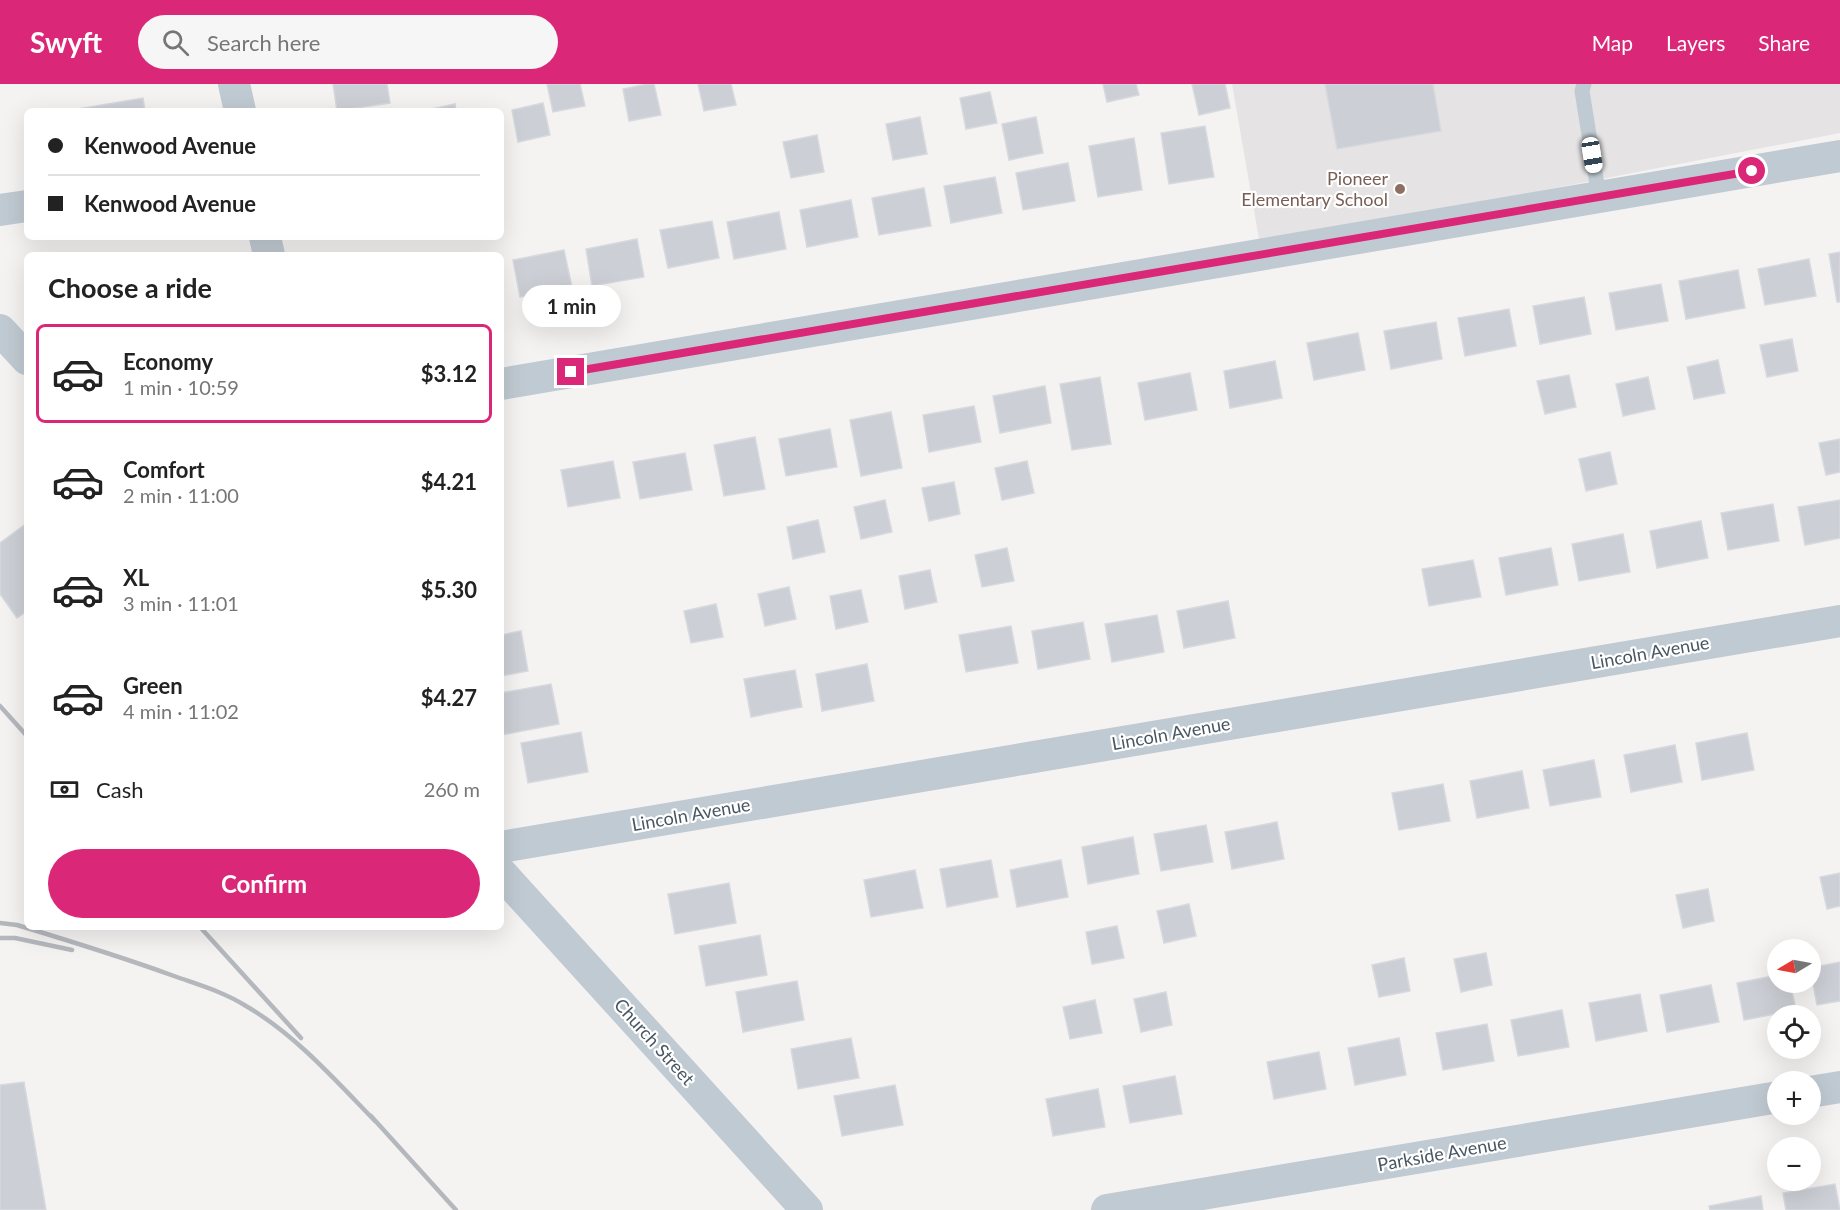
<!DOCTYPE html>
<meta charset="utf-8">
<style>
:root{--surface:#fff;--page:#f6f6f6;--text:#222;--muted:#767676;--line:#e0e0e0;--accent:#db2777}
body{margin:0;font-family:Lato,sans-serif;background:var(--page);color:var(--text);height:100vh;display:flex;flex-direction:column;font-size:22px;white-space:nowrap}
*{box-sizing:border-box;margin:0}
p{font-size:20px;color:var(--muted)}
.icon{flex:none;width:33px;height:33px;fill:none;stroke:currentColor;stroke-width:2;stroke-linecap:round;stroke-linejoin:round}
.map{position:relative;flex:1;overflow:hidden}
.side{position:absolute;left:24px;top:168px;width:480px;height:678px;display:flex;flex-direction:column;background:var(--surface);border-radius:9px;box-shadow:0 6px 24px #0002}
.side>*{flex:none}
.guide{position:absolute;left:24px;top:24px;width:480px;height:132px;border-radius:9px;box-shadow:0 6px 24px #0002;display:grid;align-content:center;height:132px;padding:0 24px;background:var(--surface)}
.needle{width:39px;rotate:260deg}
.buttons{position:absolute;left:1767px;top:855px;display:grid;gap:12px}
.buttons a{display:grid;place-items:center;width:54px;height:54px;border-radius:50%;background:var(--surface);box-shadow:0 6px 24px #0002;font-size:30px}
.end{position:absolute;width:27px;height:27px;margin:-14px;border:8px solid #db2777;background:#fff;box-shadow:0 0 0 3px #fff}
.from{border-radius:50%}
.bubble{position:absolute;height:42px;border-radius:21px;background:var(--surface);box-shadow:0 6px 24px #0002;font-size:20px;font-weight:700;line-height:42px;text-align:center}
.car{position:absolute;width:18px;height:36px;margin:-18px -9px;border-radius:8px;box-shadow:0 0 4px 2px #0007;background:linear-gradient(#fff 24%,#345 0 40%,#fff 0 76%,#345 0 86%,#fff 0)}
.guide b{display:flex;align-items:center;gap:21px;height:57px;font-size:22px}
.guide b+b{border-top:2px solid var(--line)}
.guide i{width:15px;height:15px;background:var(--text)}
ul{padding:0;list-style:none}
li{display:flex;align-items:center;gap:18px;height:99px;margin:0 12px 9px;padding:0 12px;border:3px solid transparent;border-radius:9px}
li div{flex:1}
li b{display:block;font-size:22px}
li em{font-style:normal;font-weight:700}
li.on{border-color:var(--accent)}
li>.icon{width:54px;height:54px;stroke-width:1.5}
h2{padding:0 24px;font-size:27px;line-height:72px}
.pay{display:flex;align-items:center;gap:15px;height:66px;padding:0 24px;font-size:22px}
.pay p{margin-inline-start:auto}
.cta{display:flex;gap:12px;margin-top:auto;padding:12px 24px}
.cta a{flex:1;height:69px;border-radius:36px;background:var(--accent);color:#fff;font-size:24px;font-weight:700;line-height:69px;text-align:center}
header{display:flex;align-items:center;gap:36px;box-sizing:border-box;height:84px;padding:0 30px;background:var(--accent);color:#fff}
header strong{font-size:28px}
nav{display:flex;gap:33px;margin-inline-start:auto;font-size:21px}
.search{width:420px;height:54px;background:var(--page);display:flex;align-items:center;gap:15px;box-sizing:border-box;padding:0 21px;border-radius:33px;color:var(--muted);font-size:22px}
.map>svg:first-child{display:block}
</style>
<header>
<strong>Swyft</strong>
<div class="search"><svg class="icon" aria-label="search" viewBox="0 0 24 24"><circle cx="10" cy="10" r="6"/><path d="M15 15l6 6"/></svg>Search here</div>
<nav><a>Map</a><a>Layers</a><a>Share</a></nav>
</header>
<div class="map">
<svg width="1840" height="1126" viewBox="0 0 1840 1126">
<rect width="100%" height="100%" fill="#f5f2f2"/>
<path fill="#e6e3e4" d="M1232 0H1840V49L1260 161Z"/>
<path fill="#cccfd5" stroke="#d6d9de" stroke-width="1.5" d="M333 0H387L390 19 337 27Z
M547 0H580L585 22 553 28Z
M647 0H654L661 31 629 37 623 5Z
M698 0H731L736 21 704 27Z
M1103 0H1136L1139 11 1107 18Z
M1192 0H1225L1230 24 1199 31Z
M1325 0H1433L1441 47 1337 65Z
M990 8 997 39 966 45 960 14Z
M143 14 145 27H66Z
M543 19 550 51 518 58 512 26Z
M455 20 456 27H423Z
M920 33 927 70 893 76 886 40Z
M1036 33 1043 69 1009 76 1002 40Z
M1205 42 1214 93 1169 100 1161 49Z
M817 51 824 88 791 94 783 58Z
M1134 54 1142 106 1098 113 1089 62Z
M1068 79 1075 117 1023 126 1016 89Z
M995 93 1002 129 951 139 944 102Z
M924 104 931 142 879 151 872 114Z
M851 116 858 153 807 163 800 126Z
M779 128 786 165 734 175 727 138Z
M712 137 719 174 668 184 660 146Z
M637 155 644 193 592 202 586 165Z
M564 166 572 203 520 213 513 176Z
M1840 168V218H1837L1829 170Z
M1809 175 1816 212 1765 221 1758 185Z
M1738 186 1745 224 1686 235 1679 197Z
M1661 200 1668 237 1616 246 1609 209Z
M1584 213 1591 250 1540 260 1533 222Z
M1509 225 1516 262 1465 272 1458 234Z
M1436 238 1442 275 1391 285 1384 247Z
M1358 249 1365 286 1314 296 1307 259Z
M1792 255 1798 287 1767 293 1760 261Z
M1718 276 1725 309 1694 315 1687 283Z
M1275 277 1282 314 1230 324 1224 287Z
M1190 289 1197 326 1145 336 1138 299Z
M1569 291 1576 323 1545 330 1537 297Z
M1100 293 1111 360 1072 366 1060 300Z
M1648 293 1655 325 1623 332 1616 300Z
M1045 302 1051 339 1000 349 993 312Z
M974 322 981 358 929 368 923 331Z
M891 328 902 384 861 392 850 336Z
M830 345 837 383 786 392 779 355Z
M755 353 765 405 724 412 714 361Z
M1840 355V388L1826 391 1819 359Z
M1610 368 1617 400 1586 407 1579 375Z
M685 369 692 406 640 415 633 378Z
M613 377 620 414 568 423 561 386Z
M1027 377 1034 409 1002 416 995 384Z
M954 398 960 430 929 437 922 404Z
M885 416 892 448 861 455 854 423Z
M1840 416V454L1805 461 1798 423Z
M1773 420 1779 457 1728 466 1721 429Z
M818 436 825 468 793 475 787 443Z
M1701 437 1708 474 1657 484 1650 447Z
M27 439V527L17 534 0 510V459Z
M1623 450 1630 488 1579 497 1572 460Z
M1007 464 1014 497 982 503 975 471Z
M1551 464 1558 501 1506 511 1499 474Z
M1473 476 1481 513 1429 522 1422 485Z
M930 486 937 518 905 525 899 492Z
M789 503 796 535 765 542 758 510Z
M861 506 868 538 836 545 830 512Z
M1228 517 1235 554 1184 564 1177 527Z
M716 520 723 553 691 559 684 527Z
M1157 531 1164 568 1112 578 1105 540Z
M1083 538 1090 575 1038 585 1032 547Z
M1011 542 1018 579 966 588 959 551Z
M521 547 528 587 501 592V551Z
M867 580 874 617 822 627 816 590Z
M795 586 802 623 751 633 744 595Z
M551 600 559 640 501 651V609Z
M581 648 588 688 528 699 521 659Z
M1747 649 1754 686 1702 696 1696 659Z
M1675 661 1682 698 1631 708 1624 671Z
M1594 676 1601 713 1550 722 1543 686Z
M1522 687 1529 724 1477 734 1470 697Z
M1443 700 1450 737 1399 746 1392 709Z
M1277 738 1284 775 1232 785 1225 748Z
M1206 741 1213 778 1161 787 1154 750Z
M1133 753 1139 790 1088 800 1082 763Z
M991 776 998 813 947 823 940 785Z
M1061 776 1068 813 1017 823 1010 786Z
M915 786 923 824 871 833 864 796Z
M1840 789V822L1827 825 1820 793Z
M729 799 736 839 675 850 668 810Z
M1708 805 1714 837 1683 844 1676 811Z
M1189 820 1196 852 1164 859 1157 827Z
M1117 842 1124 874 1092 880 1086 848Z
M760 851 767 891 706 902 699 862Z
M1486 869 1492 901 1461 908 1454 875Z
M1404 874 1410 907 1379 913 1372 881Z
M1840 878V917L1817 921 1810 884Z
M1778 891V898H1790L1796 926 1744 936 1737 899Z
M797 897 804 936 743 948 736 908Z
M1711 901 1719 938 1667 948 1660 911Z
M1166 908 1172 941 1141 948 1134 915Z
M1640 910 1647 947 1596 957 1589 919Z
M1095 916 1102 949 1070 955 1063 923Z
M1562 926 1569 963 1518 972 1511 936Z
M1487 940 1494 977 1443 986 1436 949Z
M851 954 859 994 798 1005 791 965Z
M1399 954 1406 991 1355 1001 1348 964Z
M1319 968 1326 1005 1274 1015 1267 978Z
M1175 992 1182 1030 1130 1039 1123 1002Z
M24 998 46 1126H0V1001Z
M895 1001 903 1041 842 1052 834 1012Z
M1098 1005 1105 1043 1053 1052 1046 1015Z
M1835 1100 1840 1126H1786L1783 1109Z
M1761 1112 1763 1126H1710L1709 1122Z"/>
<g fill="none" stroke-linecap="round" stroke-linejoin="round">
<path stroke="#c0cad2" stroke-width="15" d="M1584 0 1582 7 1599 113"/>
<path stroke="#c0cad2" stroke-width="32" d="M234 0 240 27
M0 126 27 122
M265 153 269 171
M0 246 27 275
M501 300 1840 72
M501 763 1840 537
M501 789 807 1126
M1810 1008 1840 1003
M1107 1126 1778 1013"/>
<path stroke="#b4b8bd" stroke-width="4.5" d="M0 622 27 652
M0 839 17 841C70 857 122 873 174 892 199 901 224 908 246 922 296 951 336 997 376 1038
M200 843 301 954
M0 854H15L72 866
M371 1032 456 1126"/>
</g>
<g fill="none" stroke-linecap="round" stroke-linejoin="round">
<path stroke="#db2777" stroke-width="8" d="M571 288 1752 87"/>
</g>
<circle fill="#8d6e63" stroke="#fff" stroke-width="2" cx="1400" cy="105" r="6"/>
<g text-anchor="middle" stroke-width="4.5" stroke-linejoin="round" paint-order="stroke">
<g font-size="18" fill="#785e54" stroke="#fff" text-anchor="end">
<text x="1388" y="101">Pioneer<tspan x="1388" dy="21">Elementary School</tspan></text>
</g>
<g font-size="18" fill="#495662" stroke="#fff">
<text transform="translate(1650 569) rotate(-10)" y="6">Lincoln Avenue</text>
<text transform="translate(1171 650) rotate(-10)" y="6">Lincoln Avenue</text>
<text transform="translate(691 731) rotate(-10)" y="6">Lincoln Avenue</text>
<text transform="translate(654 958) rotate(48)" y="6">Church Street</text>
<text transform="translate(1442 1070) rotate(-10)" y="6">Parkside Avenue</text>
</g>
</g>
</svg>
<div class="buttons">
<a><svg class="needle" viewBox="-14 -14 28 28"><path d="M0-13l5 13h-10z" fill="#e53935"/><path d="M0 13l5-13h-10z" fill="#767676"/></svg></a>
<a><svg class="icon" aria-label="locate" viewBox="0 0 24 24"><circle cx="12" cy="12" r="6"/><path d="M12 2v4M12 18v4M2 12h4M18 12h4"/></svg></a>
<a>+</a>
<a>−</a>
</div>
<i class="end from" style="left:1752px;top:87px"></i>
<i class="end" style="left:571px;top:288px"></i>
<div class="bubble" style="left:522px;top:201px;width:99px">1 min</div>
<i class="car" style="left:1592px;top:71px;rotate:171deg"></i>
<div class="guide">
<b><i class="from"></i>Kenwood Avenue</b>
<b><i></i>Kenwood Avenue</b>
</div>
<section class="side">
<h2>Choose a ride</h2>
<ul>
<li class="on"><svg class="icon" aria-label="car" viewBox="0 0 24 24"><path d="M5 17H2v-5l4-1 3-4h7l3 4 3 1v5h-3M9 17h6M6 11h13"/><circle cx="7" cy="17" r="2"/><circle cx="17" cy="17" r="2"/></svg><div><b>Economy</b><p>1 min · 10:59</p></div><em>$3.12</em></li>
<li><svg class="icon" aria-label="car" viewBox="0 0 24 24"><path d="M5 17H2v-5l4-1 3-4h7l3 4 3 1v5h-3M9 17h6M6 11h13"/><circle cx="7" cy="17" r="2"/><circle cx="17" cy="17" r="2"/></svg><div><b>Comfort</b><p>2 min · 11:00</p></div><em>$4.21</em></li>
<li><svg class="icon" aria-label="car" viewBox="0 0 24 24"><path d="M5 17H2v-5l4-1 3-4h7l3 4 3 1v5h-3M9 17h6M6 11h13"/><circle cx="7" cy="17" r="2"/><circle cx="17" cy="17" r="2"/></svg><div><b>XL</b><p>3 min · 11:01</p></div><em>$5.30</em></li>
<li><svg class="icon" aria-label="car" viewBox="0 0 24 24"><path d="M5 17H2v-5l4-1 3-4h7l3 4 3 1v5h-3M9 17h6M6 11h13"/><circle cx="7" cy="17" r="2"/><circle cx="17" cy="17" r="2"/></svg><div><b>Green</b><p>4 min · 11:02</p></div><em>$4.27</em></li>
</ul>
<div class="pay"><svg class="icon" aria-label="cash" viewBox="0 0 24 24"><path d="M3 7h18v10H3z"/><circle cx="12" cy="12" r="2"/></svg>Cash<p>260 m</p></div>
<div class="cta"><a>Confirm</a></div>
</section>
</div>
